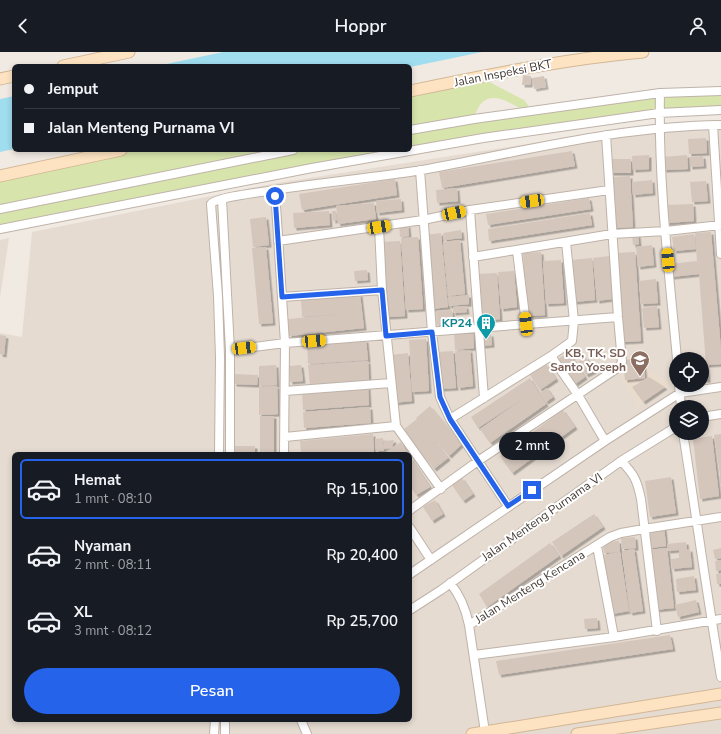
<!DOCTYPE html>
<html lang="id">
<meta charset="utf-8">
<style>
:root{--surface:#171b24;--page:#20242c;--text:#f1f3f6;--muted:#9ea1a6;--line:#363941;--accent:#2563eb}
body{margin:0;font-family:"Nunito Sans",sans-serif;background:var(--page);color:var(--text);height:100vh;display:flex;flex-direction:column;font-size:15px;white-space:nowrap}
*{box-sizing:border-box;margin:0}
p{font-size:13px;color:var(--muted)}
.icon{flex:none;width:22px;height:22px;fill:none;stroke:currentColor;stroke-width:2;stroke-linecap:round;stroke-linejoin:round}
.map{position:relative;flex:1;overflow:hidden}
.panel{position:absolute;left:12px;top:400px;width:400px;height:270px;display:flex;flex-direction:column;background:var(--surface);border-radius:6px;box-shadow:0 2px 6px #0003}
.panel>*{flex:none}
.banner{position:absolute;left:12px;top:12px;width:400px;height:88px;border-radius:6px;box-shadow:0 2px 6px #0003;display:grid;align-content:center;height:88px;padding:0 12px;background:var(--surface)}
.fabs{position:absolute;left:669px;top:300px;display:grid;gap:8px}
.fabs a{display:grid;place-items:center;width:40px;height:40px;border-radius:50%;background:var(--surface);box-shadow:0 2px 6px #0003;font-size:20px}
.end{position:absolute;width:18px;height:18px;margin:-9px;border:5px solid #2563eb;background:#fff;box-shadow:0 0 0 2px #fff}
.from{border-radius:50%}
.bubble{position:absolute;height:28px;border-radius:14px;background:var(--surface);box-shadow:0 2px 6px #0003;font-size:13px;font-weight:600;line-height:28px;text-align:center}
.car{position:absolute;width:12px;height:24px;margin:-12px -6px;border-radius:5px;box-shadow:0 0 3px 1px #0007;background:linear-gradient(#f5c518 24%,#345 0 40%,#f5c518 0 76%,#345 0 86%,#f5c518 0)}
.banner b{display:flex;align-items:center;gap:14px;height:38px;font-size:15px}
.banner b+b{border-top:1px solid var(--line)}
.banner i{width:10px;height:10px;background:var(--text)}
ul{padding:7px 0 0;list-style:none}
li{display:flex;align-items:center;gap:12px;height:60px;margin:0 8px 6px;padding:0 4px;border:2px solid transparent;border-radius:6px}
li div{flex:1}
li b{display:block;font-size:15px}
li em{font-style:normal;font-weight:600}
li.on{border-color:var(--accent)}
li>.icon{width:36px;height:36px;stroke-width:1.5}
.button{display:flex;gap:8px;margin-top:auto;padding:8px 12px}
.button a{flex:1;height:46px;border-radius:24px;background:var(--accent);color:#fff;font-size:16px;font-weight:600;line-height:46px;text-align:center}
header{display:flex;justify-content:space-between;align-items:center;height:52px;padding:0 12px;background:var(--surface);font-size:18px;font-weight:600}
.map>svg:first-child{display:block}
</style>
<header><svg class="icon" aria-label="back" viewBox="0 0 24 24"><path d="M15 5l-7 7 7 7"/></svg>Hoppr<svg class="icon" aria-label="person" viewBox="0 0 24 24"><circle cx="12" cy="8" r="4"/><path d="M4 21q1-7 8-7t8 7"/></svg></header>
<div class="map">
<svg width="721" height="682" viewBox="0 0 721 682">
<defs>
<filter id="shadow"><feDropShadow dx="2.5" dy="2.5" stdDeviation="0" flood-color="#0004"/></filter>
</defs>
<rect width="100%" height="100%" fill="#f1eae3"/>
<path fill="#e5dbd1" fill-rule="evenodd" d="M721 71V682H0V281L22 285 32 180 271 132 656 72ZM676 307H702V333H676ZM676 355H702V381H676ZM14 402H410V668H14Z
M9 186 0 246V188Z"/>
<path fill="#eadccd" d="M645 303 650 320 669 330 664 338 639 354 622 330 621 305Z"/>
<path fill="#d7e5ac" d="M480 25 524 48 528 53 527 60C505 48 483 33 474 67L410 78V39Z
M721 39V58H713L483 86 0 179V124L124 98H410V79L566 54Z"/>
<path fill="#a0ddee" d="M223 0H482L410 15 157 14Z
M14 44V97L0 100V47Z"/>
<path fill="#d5c6bc" filter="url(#shadow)" d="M523 23 531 24 530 33H522Z
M544 24 546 35 534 37 532 26Z
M706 86 707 101 689 102 688 87Z
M572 99 575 114 442 136 439 120Z
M649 103V117L633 118 632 104Z
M687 103 688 117 664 118 663 105Z
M703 104 704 114 690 115V105Z
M611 107H631V121H611Z
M630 124 633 175 613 176 611 125Z
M395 127 397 143 302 158 299 142Z
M652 128 653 141 633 143 632 130Z
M706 129 708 149 692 150 690 130Z
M457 136 458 149 437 151 436 138Z
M589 146 591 157 488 173 486 162Z
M401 147 402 158 377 161 376 149Z
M374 151 376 167 338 172 336 154Z
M693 152 694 169 667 171 666 153Z
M329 159 330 173 294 176 293 161Z
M332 159H336L337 168 333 169Z
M590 161 592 173 489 189 488 177Z
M266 165 269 193 253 195 250 167Z
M408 173 409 184 400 185 399 174Z
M461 178 462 186 444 188 443 181Z
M711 180 721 298V312L706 313 699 222 671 225 670 212 697 209 695 181Z
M441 181 448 255 432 257 425 183Z
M638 182 639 192 633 193 632 183Z
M694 182 696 197 674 199 672 185Z
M418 185 423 257 406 258 401 186Z
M460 188 465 242 448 244 443 190Z
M400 189 405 264 386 265 381 190Z
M652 193 654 213 638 215 636 195Z
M266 195 273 271 259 272 252 196Z
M541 200 545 263 527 264 523 201Z
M635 200 641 289 621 290 615 201Z
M609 204 612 247 597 249 593 206Z
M592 206 595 248 574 250 571 208Z
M561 208 564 251 546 252 543 209Z
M367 218 368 228 355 229 354 219Z
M514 219 517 255 501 257 498 220Z
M497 221 500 267 481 269 478 222Z
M656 227 658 251 641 252 639 229Z
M360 242 364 276 289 284 288 267 342 262 302 265 301 247Z
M469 243V252L449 254 448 245Z
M466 254 467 260 453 261V255Z
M657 254 659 275 644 276 642 256Z
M452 258 453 271 437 273 436 259Z
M473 278 474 296 455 298 454 279Z
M491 282 492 293 482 294 481 283Z
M0 283 6 284 4 303 0 302Z
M426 287 429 339 412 340 409 288Z
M366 288 368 308 308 312 307 292Z
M470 298 473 334 458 336 455 299Z
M453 299 456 336 439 337 437 300Z
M569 300 577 313 566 320 558 307Z
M408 301 412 349 393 351 390 303Z
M586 305 594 319 586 323 578 310Z
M643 306 645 326 625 328 623 308Z
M368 309 369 330 310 334 308 313Z
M546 312 556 327 540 338 530 323Z
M276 313 277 333 259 334V314Z
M301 313 303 329 290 330 289 314Z
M578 314 585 325 575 332 568 321Z
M702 314H707L708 328H702Z
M234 322 258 323 257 333 234 332Z
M649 325 665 335 643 350 632 335Z
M530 326 546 352 490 391 480 377 527 344 478 376 471 365Z
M277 334 278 362 259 363V335Z
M368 335 369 353 303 358 302 339Z
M547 336 553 345 546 350 540 341Z
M430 354 462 392 449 404 422 373 448 406 434 417 403 378 417 367 416 366Z
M370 355 371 371 304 376 303 360Z
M563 358 575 375 512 421 500 404Z
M260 364H274V402H260Z
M373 382 374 400 354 402H343L337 400 301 402 300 389Z
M721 382V432H720V423L714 383Z
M712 384 719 444 700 447 693 387Z
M383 386 384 399H376L375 387Z
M394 388 392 396 384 397V389Z
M401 390 408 402H389L387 399Z
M233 394H255V402H233Z
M410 405 430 435 416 443 410 434Z
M671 425 676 461 650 465 645 429Z
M462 426 473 442 463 449 452 433Z
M435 448 443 462 432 469 423 455Z
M594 462 603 475 561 504 552 490Z
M664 475 666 494 650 496 648 477Z
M635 485 636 496 622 497 621 486Z
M619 489 620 500 604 501 603 490Z
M686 490 687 498 690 497 692 515 672 517 671 507 679 506V498L668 499 667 492Z
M550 491 559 504 487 555 479 542Z
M667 496 674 556 654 558 647 498Z
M721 496V506L715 507 713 498Z
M634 497 643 559 630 561 622 500V499Z
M620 500 629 559 612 562 603 503Z
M721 508V518L716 519 715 509Z
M716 522H721V532H717Z
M694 524 696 538 677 540 676 527Z
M696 548 699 560 678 565 675 553Z
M597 566 598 576 585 577 584 567Z
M670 583 673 597 499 623 496 609Z"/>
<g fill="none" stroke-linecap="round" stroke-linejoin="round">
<defs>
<path id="street" d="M660 41C658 130 669 219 677 307
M713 73 721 202
M410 78 474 67 660 41 721 39
M420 118 432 280 440 345 450 367 508 454
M222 147 230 298V402
M0 157 293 98
M470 158 484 346
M379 175 382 238 396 374 441 437
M0 177 312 116 483 86 659 61 721 58
M278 189 423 168 470 158 609 138
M517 199 526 272
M473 205 612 182 666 179 721 173
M282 245 382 238
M230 298 285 291 618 265
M551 304 578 343 605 389
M679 333 681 355
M285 339 391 331
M702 365 721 362
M450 367 551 304 572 289 574 269 566 190
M683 381C696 462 707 544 721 625
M285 385 396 374
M219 402 220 305 218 244 211 152C216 145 263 140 275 138
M284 402 285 291 275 138C324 130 373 126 422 118 521 100 620 74 721 73
M621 409C634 422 637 428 641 447L657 579
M410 458 478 409 619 315 622 310 618 265 606 83
M410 476 431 508
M597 494 614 585
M410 522 605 389 680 341 721 335
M450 531C460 543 466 558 469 573
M410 558 441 538 621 409 676 375
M474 603 614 585 721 567
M225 668V682
M301 668 307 682
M485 680 469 573 610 485 621 481 644 477 721 465
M214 682 215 668"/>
<path id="secondary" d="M63 14 129 0
M0 27 14 24
M410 39C487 23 565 7 643 0
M0 124 121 98
M472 682 721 642
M577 682 721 661"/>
</defs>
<use href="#street" stroke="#bfb3a9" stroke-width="10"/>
<use href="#secondary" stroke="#d3b796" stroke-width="13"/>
<use href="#street" stroke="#fff" stroke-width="8"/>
<use href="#secondary" stroke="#fde3c1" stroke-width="11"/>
</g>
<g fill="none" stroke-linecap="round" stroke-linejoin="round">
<path stroke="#2563eb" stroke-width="5" d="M275 144 282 245 382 238 386 284 432 280 440 345 450 367 508 454 532 438"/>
</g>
<defs>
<symbol id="building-pin" viewBox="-11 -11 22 30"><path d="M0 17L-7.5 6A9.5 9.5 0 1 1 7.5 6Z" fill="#0f9aa8" stroke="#fff"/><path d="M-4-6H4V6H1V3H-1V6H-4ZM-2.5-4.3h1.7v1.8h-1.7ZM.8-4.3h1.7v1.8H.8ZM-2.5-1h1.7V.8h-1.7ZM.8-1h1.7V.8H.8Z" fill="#fff"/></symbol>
<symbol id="school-pin" viewBox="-11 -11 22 30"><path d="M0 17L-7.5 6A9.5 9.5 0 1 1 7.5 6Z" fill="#8d6e63" stroke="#fff"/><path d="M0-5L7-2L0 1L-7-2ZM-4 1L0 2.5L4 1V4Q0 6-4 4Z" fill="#fff"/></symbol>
</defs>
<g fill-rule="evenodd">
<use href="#building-pin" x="475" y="260" width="22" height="30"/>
<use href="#school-pin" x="629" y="297" width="22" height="30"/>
</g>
<g text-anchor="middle" stroke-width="4" stroke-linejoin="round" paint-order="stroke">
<g font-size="12" fill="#433a34" stroke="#fff">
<text transform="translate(503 21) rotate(-11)" y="4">Jalan Inspeksi BKT</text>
<text transform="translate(542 465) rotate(-35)" y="4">Jalan Menteng Purnama VI</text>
<text transform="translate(530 535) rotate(-32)" y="4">Jalan Menteng Kencana</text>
</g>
<g font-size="12" font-weight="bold" fill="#0d838f" stroke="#fff" text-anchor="end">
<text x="472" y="275">KP24</text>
</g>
<g font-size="12" font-weight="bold" fill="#785e54" stroke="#fff" text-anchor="end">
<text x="626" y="305">KB, TK, SD<tspan x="626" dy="14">Santo Yoseph</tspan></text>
</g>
</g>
</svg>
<div class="fabs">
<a><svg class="icon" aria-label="locate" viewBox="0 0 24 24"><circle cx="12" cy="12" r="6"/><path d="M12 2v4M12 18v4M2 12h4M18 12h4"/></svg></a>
<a><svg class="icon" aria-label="layers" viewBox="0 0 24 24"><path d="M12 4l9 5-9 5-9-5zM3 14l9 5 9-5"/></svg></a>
</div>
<i class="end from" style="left:275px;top:144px"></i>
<i class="end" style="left:532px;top:438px"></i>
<div class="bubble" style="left:499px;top:380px;width:66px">2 mnt</div>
<i class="car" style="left:532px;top:149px;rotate:262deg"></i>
<i class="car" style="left:454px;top:161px;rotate:78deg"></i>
<i class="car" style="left:379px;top:175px;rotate:81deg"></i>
<i class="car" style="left:668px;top:208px;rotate:355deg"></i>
<i class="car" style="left:526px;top:272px;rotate:354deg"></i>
<i class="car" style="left:314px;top:289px;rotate:86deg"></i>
<i class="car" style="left:244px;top:296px;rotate:83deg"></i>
<div class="banner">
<b><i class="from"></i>Jemput</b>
<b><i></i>Jalan Menteng Purnama VI</b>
</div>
<section class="panel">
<ul>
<li class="on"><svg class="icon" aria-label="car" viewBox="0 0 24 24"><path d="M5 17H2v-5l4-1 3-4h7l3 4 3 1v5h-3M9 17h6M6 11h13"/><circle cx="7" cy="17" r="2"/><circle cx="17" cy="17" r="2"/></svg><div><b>Hemat</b><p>1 mnt · 08:10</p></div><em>Rp 15,100</em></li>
<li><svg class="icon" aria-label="car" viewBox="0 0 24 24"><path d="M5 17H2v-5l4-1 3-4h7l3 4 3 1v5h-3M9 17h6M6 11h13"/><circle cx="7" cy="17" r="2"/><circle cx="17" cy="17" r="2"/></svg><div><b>Nyaman</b><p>2 mnt · 08:11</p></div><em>Rp 20,400</em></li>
<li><svg class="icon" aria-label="car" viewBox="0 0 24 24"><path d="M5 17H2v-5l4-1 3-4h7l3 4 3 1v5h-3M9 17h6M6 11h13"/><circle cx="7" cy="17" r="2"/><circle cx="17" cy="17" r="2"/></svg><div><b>XL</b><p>3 mnt · 08:12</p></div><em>Rp 25,700</em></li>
</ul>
<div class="button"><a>Pesan</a></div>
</section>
</div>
